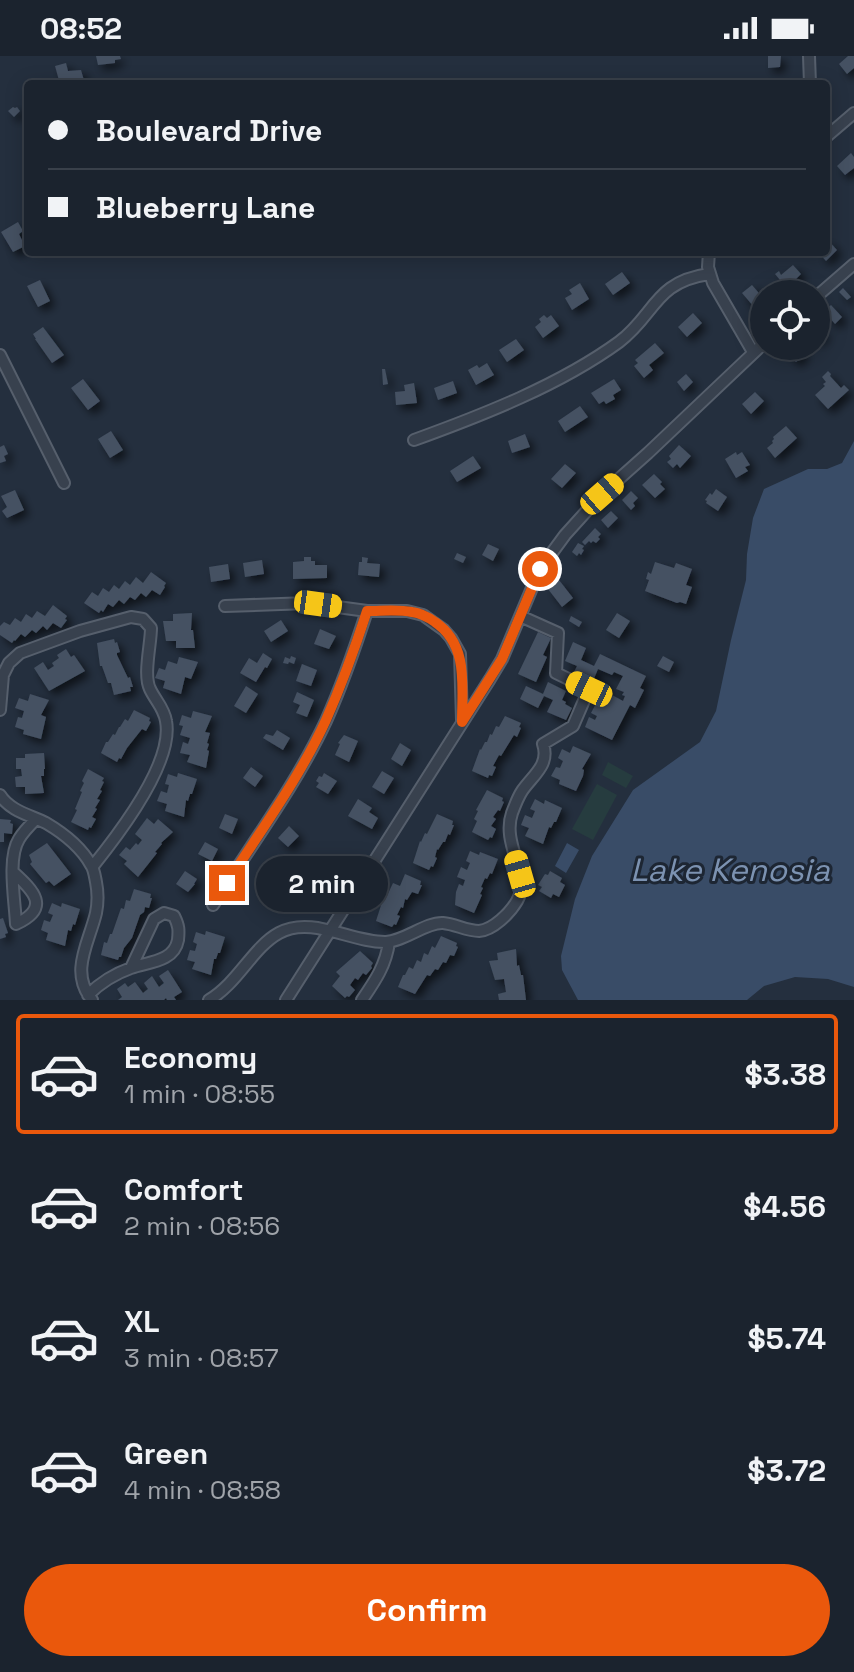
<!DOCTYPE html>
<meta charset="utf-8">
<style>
:root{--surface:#1b232e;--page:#242b36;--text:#f1f3f6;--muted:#a0a4aa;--line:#39404a;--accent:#ea580c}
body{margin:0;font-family:"Space Grotesk",sans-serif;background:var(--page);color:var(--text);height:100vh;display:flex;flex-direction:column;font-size:30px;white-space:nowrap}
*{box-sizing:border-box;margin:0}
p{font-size:26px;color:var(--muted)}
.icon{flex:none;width:44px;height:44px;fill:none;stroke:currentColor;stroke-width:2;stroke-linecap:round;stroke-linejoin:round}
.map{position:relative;height:944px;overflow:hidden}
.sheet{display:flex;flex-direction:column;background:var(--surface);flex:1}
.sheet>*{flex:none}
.hud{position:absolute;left:24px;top:24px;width:806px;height:176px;border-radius:8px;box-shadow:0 4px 20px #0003,0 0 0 2px var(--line);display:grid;align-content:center;height:176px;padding:0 24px;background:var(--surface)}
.tools{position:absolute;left:750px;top:224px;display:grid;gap:16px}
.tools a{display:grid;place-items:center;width:80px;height:80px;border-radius:50%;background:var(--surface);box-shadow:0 4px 20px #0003,0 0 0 2px var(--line);font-size:40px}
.end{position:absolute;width:36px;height:36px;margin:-18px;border:10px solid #ea580c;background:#fff;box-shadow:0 0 0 4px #fff}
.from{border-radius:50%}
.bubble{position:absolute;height:56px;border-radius:28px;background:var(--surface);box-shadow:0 4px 20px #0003,0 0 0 2px var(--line);font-size:26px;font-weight:700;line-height:56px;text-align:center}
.car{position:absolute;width:24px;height:48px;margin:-24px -12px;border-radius:10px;box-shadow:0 0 6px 2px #0007;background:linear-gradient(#f5c518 24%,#345 0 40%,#f5c518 0 76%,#345 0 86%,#f5c518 0)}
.hud b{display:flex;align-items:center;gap:28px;height:76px;font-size:30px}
.hud b+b{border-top:2px solid var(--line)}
.hud i{width:20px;height:20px;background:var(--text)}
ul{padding:14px 0 0;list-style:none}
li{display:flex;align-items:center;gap:24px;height:120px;margin:0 16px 12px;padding:0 8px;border:4px solid transparent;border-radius:8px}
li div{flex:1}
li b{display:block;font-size:30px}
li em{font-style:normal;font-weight:700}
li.on{border-color:var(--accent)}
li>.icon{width:72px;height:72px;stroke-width:1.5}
.cta{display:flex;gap:16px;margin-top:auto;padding:16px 24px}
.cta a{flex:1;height:92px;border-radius:48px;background:var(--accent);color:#fff;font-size:32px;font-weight:700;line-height:92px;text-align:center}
.status{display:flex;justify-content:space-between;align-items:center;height:56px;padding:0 40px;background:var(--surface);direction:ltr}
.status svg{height:22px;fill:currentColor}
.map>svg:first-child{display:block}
</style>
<div class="status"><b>08:52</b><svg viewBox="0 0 49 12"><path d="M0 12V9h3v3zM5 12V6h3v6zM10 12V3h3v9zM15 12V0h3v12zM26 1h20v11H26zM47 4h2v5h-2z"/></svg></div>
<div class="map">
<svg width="854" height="944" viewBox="0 0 854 944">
<defs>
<filter id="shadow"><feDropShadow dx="5" dy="5" stdDeviation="4" flood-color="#0009"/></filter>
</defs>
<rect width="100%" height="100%" fill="#242f3e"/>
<path fill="#263c3f" d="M608 706 633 720 626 732 602 719Z
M597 728 617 739 593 784 572 773Z"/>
<path fill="#394c67" d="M854 385V931L828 923 795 921 764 930 747 944H578L562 914 561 900 575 843 592 800 633 734 700 686 716 655 731 584 746 524 747 498 753 462 764 433 808 413H827L842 407Z
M567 787 579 794 566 817 555 810Z"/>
<path fill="#455162" filter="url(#shadow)" d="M96 0H120L121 3 115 4V7L98 9Z
M768 0H781L780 11 768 12Z
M848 0H854V12L847 18 839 8Z
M66 7 68 15 81 14 85 28H60L55 10Z
M13 51 15 52 17 51 20 55 14 61 8 55Z
M851 97 854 101V112L845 119 837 110Z
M18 166 23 175 19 178 25 190 13 196 1 176Z
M826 182 837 194 826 205 818 196H826Z
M793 209 801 218 790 229 788 227 785 230 775 218 779 215 781 219Z
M622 216 630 227 613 239 605 228Z
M40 224 50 245 38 251 27 230Z
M580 227 589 243 572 254 565 242 572 238 569 234Z
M752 229 764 243V253L759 247 754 251 742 237Z
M843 232 851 241 847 244 839 236Z
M831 249 842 261 835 268 824 255Z
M693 257 702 267 687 281 678 271Z
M544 259 547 262 551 259 559 270 543 282 535 271 541 266 539 263Z
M43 271 64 299 52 307 35 283H36L33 278Z
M816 273 819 276 821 274 825 278 816 286Z
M516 283 524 294 507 306 499 294Z
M655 287 664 297 649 309 653 314 644 322 634 310 638 307 635 304Z
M782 290H797L804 298 796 306Z
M487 307 494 319 476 329 468 314 477 309 479 312Z
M382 313H385L388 328 383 329Z
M828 315 831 318 830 320 841 332 844 329 849 334 828 353 815 339 825 330 823 328 826 326 822 321Z
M686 318 693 326 684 335 677 326Z
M83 323 100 345 88 354 71 332Z
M614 323 621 334 613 339 615 343 606 348 604 345 599 348 591 337Z
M453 325 457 337 438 344 434 332Z
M414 327 417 347 396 349 395 336 405 335 404 329Z
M755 336 764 345 751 358 742 348Z
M580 350 588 361 565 376 558 365Z
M786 370 797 382 775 402 767 392 773 387 772 385 774 383 773 381Z
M111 375 123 394 110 402 98 383Z
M525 378 530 391 512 397 508 385Z
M4 389 8 398 4 400 6 405 0 407V391Z
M679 389 691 400 680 412 677 408 673 412 667 406 671 403 669 400Z
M736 396 737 399 742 396 750 409 745 411 748 415 736 422 725 403Z
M473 400 481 412 457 426 450 415Z
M565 408 576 417 562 432 551 423Z
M654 418 662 426 660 428 665 433 655 442 642 429Z
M716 433 727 441 718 455 706 447 707 445 705 444 710 437 712 439Z
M15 434 24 454 7 462 2 455 7 451 1 440Z
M631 435 638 442 633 447 635 450 631 454 622 444Z
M611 455 618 462 608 472 601 464Z
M595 472 601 478 598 481 600 483 596 487 593 485 591 487 589 485 585 489 582 486Z
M578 487 584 490 582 493 584 494 581 499 579 497 577 500 572 496Z
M488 488 499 493 493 505 482 499Z
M457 497 466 501 463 507 454 503Z
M304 501H311V505H315V509H327V522L293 523V506L304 505Z
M362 501 368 502 367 507 380 508 379 521 358 519 359 506H362Z
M262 504 264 518 245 521 243 507Z
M655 506 674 512 676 507 692 513 686 529 692 531 686 548 680 546 677 547 645 535 649 524 646 523 648 516 651 518Z
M228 508 230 523 211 526 209 511Z
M151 516 166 527 164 530 165 531 160 539 152 534 146 541 141 537 135 544 130 541 124 548 119 544 113 551 108 548 103 556 101 554 99 557 84 547 92 536 98 540 103 532 109 536 114 529 119 533 125 525 130 529 136 521 143 527Z
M559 524 573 542 562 551 548 533Z
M53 549 67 560 65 563 67 564 61 572 53 567 47 574 43 570 36 577 32 574 25 581 21 578 15 585 14 584 12 587 0 579V570L4 566 10 569 15 562 21 566 26 558 32 562 37 555 45 560Z
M192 557 191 574H193L195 592H176V585H166L163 565H173V558Z
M617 557 630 565 619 582 606 574Z
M571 560 582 566 579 571 569 565Z
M281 564 288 575 271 586 264 575Z
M320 573 336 580 329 593 314 588Z
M538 576 551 582 543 599 547 601 536 626 518 618Z
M114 583 115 587 117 586 120 596 117 597V599L128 622 130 621 133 631H130L131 635 114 639 111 627H108L102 610H100L97 587Z
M573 586 586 592 581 604 594 610 600 598 646 620 640 632 644 634 635 652 630 649 612 684 585 671 589 661 595 664 597 660 591 657 601 638 611 642 612 639 623 645 625 640 622 639 624 636 616 633 623 620 614 616 612 619 598 613 593 625 574 616 577 610 565 605Z
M66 593 71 601 74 599 85 615 49 635 34 612 43 606 48 614 54 610 52 607 59 602 57 599Z
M263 597 272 603 267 612 265 611 256 626 240 617 249 602 257 607Z
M291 600 296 602 294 608 289 606 288 608 283 607 285 601 290 603Z
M663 600 674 606 669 616 657 610Z
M179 601 198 606 191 623 185 621 181 638 163 632 165 625 155 622 159 612 165 614 168 605 177 608Z
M302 608 317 614 311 630 296 625Z
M548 626 566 635 562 644 566 646 565 648 572 652 566 664 547 656 553 644 544 640 538 652 520 643 526 630 543 638Z
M246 630 258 638 246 657 234 650Z
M297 636 314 644 307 661 296 657 300 649 293 646Z
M30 638 49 644 41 659 46 661 41 683 23 678 24 674 15 671 18 661 22 662 24 655 15 652 19 642 28 645Z
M134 654 150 662 149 665 151 666 146 675 142 673 127 692 121 703 119 702 117 706 101 697 106 686H108L113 678 115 679 119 671H120L125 663 128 665Z
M193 655 212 660 205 676 210 677 207 687 209 688 207 694 209 695 206 712 187 706 190 699 180 697 183 686 188 688 190 682 180 679 183 670 179 669 182 659 191 662Z
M505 660 521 667 519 671 521 672 517 681 514 679 501 700 499 699 493 710 496 711 492 720 489 719 488 722 472 715 480 693 481 694 485 686H487L490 678 492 679 496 670 499 671Z
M277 674 290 682 283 694 263 682 266 678 273 680Z
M344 679 358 685 349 706 335 699 340 688 338 687Z
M400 687 411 694 402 710 391 703Z
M573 690 591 698 582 713 584 714 583 720 576 735 559 728 560 724 551 720 556 711 560 712 563 705 558 702 562 693 570 697Z
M44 697 45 713H44V720H41L44 737 25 738V731H16L15 721 22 720 21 713H16V702H25V698Z
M251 711 263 720 255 731 243 722Z
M88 713 104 722 102 725 104 726 100 734 102 735 97 743 100 744 95 752 97 753 92 761 96 763 91 772 89 771 88 774 71 766 77 754 75 753 82 736 80 735 84 727 82 725Z
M382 715 394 722 384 738 372 731Z
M178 717 197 723 192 738H190L188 745 186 744 184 761 165 755 167 748 157 745 161 735 167 737 169 729 165 728 168 718 177 721Z
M324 717 337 725 328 738 316 731 319 727 316 725 319 720 322 721Z
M487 734 503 742 502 745 504 746 500 755 498 754 493 761 496 763 491 770 496 773 492 782 490 781 488 784 472 776 477 765 474 763 478 755 476 754Z
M358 743 372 752 369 756 378 762 372 773 348 760Z
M535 743 544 748 545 744 562 752 556 766H554L551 772 549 771 543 788 525 780 529 772 521 769 525 759 532 762 535 755 530 753Z
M225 758 238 763 232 778 219 772Z
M437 758 453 765 452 769H454L450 779 448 778 445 786H443L438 794 437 793 435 801 437 802 433 811 431 810 429 814 413 807 420 785 421 786 425 777 427 778Z
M147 762 154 768 158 763 173 776 161 787 162 788 155 796 157 797 138 821 124 808 127 805 119 799 126 791 130 794 136 787 138 789 142 784 135 778Z
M0 763 11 764 10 767 13 768 12 778 4 777V786H0Z
M289 770 299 780 288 791 278 782Z
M205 786 218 793 212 805 198 798Z
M47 787 71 818 54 830 49 825 46 827 30 808 32 806 29 799Z
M470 795 479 799 480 796 498 803 492 818 490 817 487 823 485 822 481 831 483 832 480 838 482 839 474 857 455 849 456 836 459 828 463 830 465 824 457 821 461 811 467 814 470 807 466 805Z
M274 807 286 814 281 821 286 824 281 831 265 821Z
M185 815 197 823 194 828H195L188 836 176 828Z
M550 815 562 822 560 826 565 829 559 841 553 838 551 842 539 835 542 831 538 829 545 818 548 819Z
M405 818 421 825 420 829H422L418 838 412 836 407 844 405 843 403 852 401 851 397 859 400 860 396 869 394 868 392 871 376 865 383 843 385 844 393 827 400 830Z
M134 833 151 838 150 842H152L149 852 145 851 144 856 140 859 132 882 124 892 121 901H119L118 904 101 899 104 886 107 887 110 878H112L121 852 124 853 126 844 130 845Z
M52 847 61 851 62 847 80 853 75 869 73 868 71 875 68 874 65 890 46 884 48 877 41 874 44 864 50 866 53 859 48 857Z
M3 862 8 877 5 878 6 881 0 883V863Z
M206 875 225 881 220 897H218L216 903H214L211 919 192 913 195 906 187 904 190 894 195 895 197 888 193 886 196 876 205 879Z
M441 880 457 887 456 890 458 891 454 900 450 899 446 907 443 906 438 914 435 913 430 920 427 919 415 938 398 931 403 919H405L409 911 413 913 417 904 421 906 424 897 428 899 432 890 435 892Z
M516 893 517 910 519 909 521 919H523L526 944H499L498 938 506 936 504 923 495 924 489 905 498 904 497 897Z
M360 895 373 907 371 910 372 912 366 919 363 917 358 924 355 922 350 929 355 934 349 941 347 940 345 942 332 930 340 920 336 916Z
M168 914 182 936 174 941 176 944H167L166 942 164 944H118L122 941 117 933 125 927 128 931 135 926 143 937 148 933 144 927 152 920 159 931 164 927 159 920Z"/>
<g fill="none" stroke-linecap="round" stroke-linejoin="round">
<defs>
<path id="street" d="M809 0 810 28
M826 81 854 57
M709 196 708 211 713 227 753 296
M816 241 854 208
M0 299 64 427
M414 384C483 359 560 329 619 286 656 258 654 226 709 218
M225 550 308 547 367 555H407L423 559 444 574 451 582 460 598 462 664
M0 654 3 619 9 607 20 597 80 575 131 561 143 563 151 572C151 588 143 619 150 633 155 644 164 652 166 665 174 707 118 779 93 810
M0 739C10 755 30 759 46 767 63 777 81 791 91 809 94 813 95 821 96 826 98 836 98 847 96 857 89 887 69 916 92 944
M13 816C34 835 51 852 16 868 15 845 7 802 19 783 23 776 30 769 36 763
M213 849C251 789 296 729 326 665 342 629 355 592 367 555
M88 939C101 926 114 918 131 912 148 906 174 906 178 884 179 874 179 870 174 860L164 857 154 863 131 912
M209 944C238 927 253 891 279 877 312 859 352 887 386 886 405 885 426 866 443 867 455 868 467 875 479 875 493 874 510 857 517 845 532 819 501 789 512 757 515 749 518 741 522 735 533 719 550 709 543 688L573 670 589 633 556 617 558 577 520 560
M286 944 490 623 502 603 540 513 565 479 602 438 648 397 764 287
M362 944C375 925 386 909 389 886"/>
</defs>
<use href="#street" stroke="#565f6c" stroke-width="14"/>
<use href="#street" stroke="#38414e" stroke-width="10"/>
</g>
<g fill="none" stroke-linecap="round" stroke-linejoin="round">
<path stroke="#ea580c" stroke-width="10" d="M227 827C261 774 300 721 326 664 342 628 355 592 367 555 382 555 398 553 412 556 420 557 428 561 435 566 469 589 462 630 462 666L502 603 540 513"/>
</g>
<g text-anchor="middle" stroke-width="6" stroke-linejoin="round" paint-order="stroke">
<g font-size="32" font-style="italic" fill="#7c92b1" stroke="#1d2633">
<text x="730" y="825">Lake Kenosia</text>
</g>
</g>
</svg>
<div class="tools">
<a><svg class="icon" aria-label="locate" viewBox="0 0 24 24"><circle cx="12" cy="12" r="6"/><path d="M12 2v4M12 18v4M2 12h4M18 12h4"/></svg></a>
</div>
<i class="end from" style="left:540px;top:513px"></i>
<i class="end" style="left:227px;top:827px"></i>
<div class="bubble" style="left:256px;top:800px;width:132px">2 min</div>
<i class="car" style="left:602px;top:438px;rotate:49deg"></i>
<i class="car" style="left:318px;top:548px;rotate:98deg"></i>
<i class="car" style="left:589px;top:633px;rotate:295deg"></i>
<i class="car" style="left:520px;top:818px;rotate:344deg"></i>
<div class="hud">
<b><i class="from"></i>Boulevard Drive</b>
<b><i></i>Blueberry Lane</b>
</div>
</div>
<section class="sheet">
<ul>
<li class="on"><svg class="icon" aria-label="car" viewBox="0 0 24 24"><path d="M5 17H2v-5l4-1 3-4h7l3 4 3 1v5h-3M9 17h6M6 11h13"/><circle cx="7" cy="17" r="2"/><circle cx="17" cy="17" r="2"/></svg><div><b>Economy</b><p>1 min · 08:55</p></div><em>$3.38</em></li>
<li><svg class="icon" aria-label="car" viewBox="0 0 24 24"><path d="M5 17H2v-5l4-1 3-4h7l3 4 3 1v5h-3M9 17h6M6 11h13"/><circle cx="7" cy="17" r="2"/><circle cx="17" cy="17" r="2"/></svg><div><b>Comfort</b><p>2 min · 08:56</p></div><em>$4.56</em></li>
<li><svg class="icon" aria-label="car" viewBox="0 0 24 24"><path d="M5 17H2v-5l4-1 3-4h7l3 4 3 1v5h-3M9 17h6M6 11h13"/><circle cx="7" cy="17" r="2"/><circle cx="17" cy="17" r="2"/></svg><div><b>XL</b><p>3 min · 08:57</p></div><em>$5.74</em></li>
<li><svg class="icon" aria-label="car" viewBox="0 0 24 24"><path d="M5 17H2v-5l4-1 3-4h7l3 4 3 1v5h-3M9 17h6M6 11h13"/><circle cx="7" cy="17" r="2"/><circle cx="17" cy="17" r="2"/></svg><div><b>Green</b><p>4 min · 08:58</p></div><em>$3.72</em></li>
</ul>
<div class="cta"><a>Confirm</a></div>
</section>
